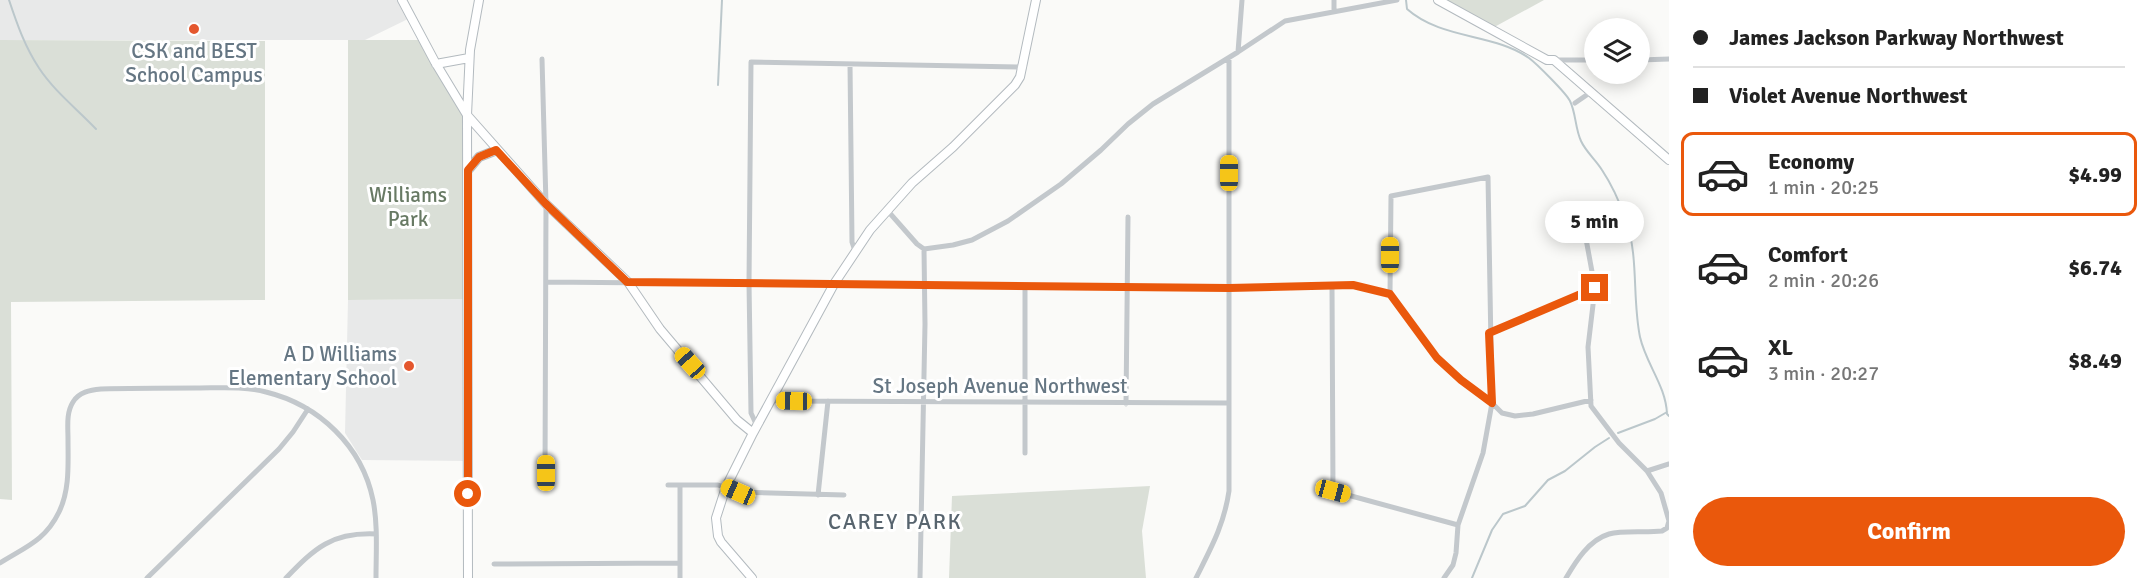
<!DOCTYPE html>
<meta charset="utf-8">
<style>
:root{--surface:#fff;--page:#f2f2f2;--text:#222;--muted:#767676;--line:#e0e0e0;--accent:#ea580c}
body{margin:0;font-family:Signika,sans-serif;background:var(--page);color:var(--text);height:100vh;display:flex;flex-direction:column;font-size:22px;white-space:nowrap}
*{box-sizing:border-box;margin:0}
p{font-size:20px;color:var(--muted)}
.icon{flex:none;width:33px;height:33px;fill:none;stroke:currentColor;stroke-width:2;stroke-linecap:round;stroke-linejoin:round}
.map{position:relative;flex:1;overflow:hidden}
.details{display:flex;flex-direction:column;background:var(--surface);width:480px}
.details>*{flex:none}
.banner{display:grid;align-content:center;height:132px;padding:0 24px;background:var(--surface)}
.buttons{position:absolute;left:1584px;top:18px;display:grid;gap:12px}
.buttons a{display:grid;place-items:center;width:66px;height:66px;border-radius:50%;background:var(--surface);box-shadow:0 3px 15px #0003;font-size:30px}
.end{position:absolute;width:27px;height:27px;margin:-14px;border:8px solid #ea580c;background:#fff;box-shadow:0 0 0 3px #fff}
.from{border-radius:50%}
.bubble{position:absolute;height:42px;border-radius:21px;background:var(--surface);box-shadow:0 3px 15px #0003;font-size:20px;font-weight:800;line-height:42px;text-align:center}
.car{position:absolute;width:18px;height:36px;margin:-18px -9px;border-radius:8px;box-shadow:0 0 4px 2px #0007;background:linear-gradient(#f5c518 24%,#345 0 40%,#f5c518 0 76%,#345 0 86%,#f5c518 0)}
.banner b{display:flex;align-items:center;gap:21px;height:57px;font-size:22px}
.banner b+b{border-top:2px solid var(--line)}
.banner i{width:15px;height:15px;background:var(--text)}
ul{padding:0;list-style:none}
li{display:flex;align-items:center;gap:18px;height:84px;margin:0 12px 9px;padding:0 12px;border:3px solid transparent;border-radius:12px}
li div{flex:1}
li b{display:block;font-size:22px}
li em{font-style:normal;font-weight:800}
li.on{border-color:var(--accent)}
li>.icon{width:54px;height:54px;stroke-width:1.5}
.action{display:flex;gap:12px;margin-top:auto;padding:12px 24px}
.action a{flex:1;height:69px;border-radius:36px;background:var(--accent);color:#fff;font-size:24px;font-weight:800;line-height:69px;text-align:center}
main{display:flex;flex:1;min-height:0}
.map>svg:first-child{display:block}
</style>
<main>
<div class="map">
<svg width="1669" height="578" viewBox="0 0 1669 578">
<rect width="100%" height="100%" fill="#fafaf8"/>
<path fill="#e8e9e9" d="M0 0H402L410 18 365 40H0Z
M471 299 472 461 362 460 345 433 348 300Z"/>
<path fill="#dadfd7" d="M1435 0H1544L1487 31Z
M0 40 265 41V300L11 302 12 500 0 499Z
M348 40H422L466 114 471 299 348 300Z
M1150 486 1142 531 1146 578H949L952 496Z"/>
<g fill="none" stroke-linecap="round" stroke-linejoin="round">
<path stroke="#bbc7cb" stroke-width="2" d="M9 0C17 24 25 47 39 68 54 91 77 109 96 129
M1406 0 1407 9C1442 40 1494 33 1529 58 1537 64 1566 93 1570 101 1576 113 1575 128 1581 141 1586 152 1596 160 1602 170 1612 185 1620 203 1626 220 1639 258 1632 298 1640 337 1646 364 1666 386 1667 414L1669 416
M718 85 722 0
M1618 433 1655 419 1667 412
M1472 578 1492 530 1503 514 1525 506 1548 480 1565 471 1595 447 1609 438"/>
<defs>
<path id="secondary" d="M402 0 435 62 467 115 546 204 628 282 660 329 737 420 753 433
M1438 0 1547 60H1554L1669 160
M436 64 469 58
M469 169 479 157 497 150
M468 578 467 115 470 50 479 0
M752 578 721 542 718 536 716 518 726 487 753 433 834 284 870 230 912 183 953 147 1015 85 1020 77 1036 0"/>
</defs>
<use href="#secondary" stroke="#b3babf" stroke-width="10"/>
<path stroke="#c3c8cc" stroke-width="5" d="M1334 11V0
M1238 52 1242 0
M542 59 546 204 545 473
M1554 60H1594
M1640 60 1669 59
M850 64 852 242 855 251
M1575 103 1591 92
M887 210 917 244 924 249 953 245 972 240 1008 221 1061 184 1101 150 1128 124 1153 104 1238 52 1285 21 1397 0
M546 282 1229 288 1353 285 1390 294 1437 358 1461 380 1492 403 1502 413 1515 416 1533 414 1591 400
M1332 286 1333 491 1458 525
M1390 294 1391 196 1488 177 1492 403 1483 453 1458 525 1456 553 1453 565 1444 578
M1489 333 1595 288
M772 399 777 401 1229 403
M1126 404 1128 217
M757 426 751 413 749 283 751 62 1024 67
M1025 453V286
M1647 471 1669 464
M668 485H718L738 492 844 495
M680 485V578
M818 495 828 401
M0 563C25 547 45 541 59 512 70 489 68 464 68 439 68 427 66 413 73 402 79 392 90 390 101 389 133 388 165 388 197 388 220 388 244 386 266 392 319 405 362 446 373 500 378 525 376 552 376 578
M494 564 680 563
M147 578 279 449 293 432 308 409
M286 578C315 548 332 532 376 534
M920 578 925 324 924 249
M1196 578C1211 548 1224 525 1229 491V58
M1566 578C1576 561 1589 540 1609 534 1623 530 1646 533 1662 531L1667 528 1669 521 1661 493 1647 471 1619 443 1591 406 1588 347 1595 288 1584 228"/>
<use href="#secondary" stroke="#fff" stroke-width="8"/>
</g>
<g fill="none" stroke-linecap="round" stroke-linejoin="round">
<path stroke="#ea580c" stroke-width="8" d="M468 494V170L479 157 496 150 546 204 627 282 1229 288 1353 285 1390 294 1437 358 1461 380 1492 403 1489 333 1595 288"/>
</g>
<g fill="#e4572e" stroke="#fff" stroke-width="2">
<circle cx="194" cy="29" r="6"/>
<circle cx="409" cy="366" r="6"/>
</g>
<g text-anchor="middle" stroke-width="6" stroke-linejoin="round" paint-order="stroke">
<g font-size="21" fill="#657683" stroke="#fff">
<text x="194" y="58">CSK and BEST<tspan x="194" dy="24">School Campus</tspan></text>
<text x="397" y="361" text-anchor="end">A D Williams<tspan x="397" dy="24">Elementary School</tspan></text>
</g>
<g font-size="21" fill="#687a64" stroke="#fff">
<text x="408" y="202">Williams<tspan x="408" dy="24">Park</tspan></text>
</g>
<g font-size="21" fill="#657683" stroke="#fff">
<text x="1000" y="393">St Joseph Avenue Northwest</text>
</g>
<g font-size="22" letter-spacing="1.5" fill="#57646e" stroke="#fff">
<text x="895" y="529">CAREY PARK</text>
</g>
</g>
</svg>
<div class="buttons">
<a><svg class="icon" aria-label="layers" viewBox="0 0 24 24"><path d="M12 4l9 5-9 5-9-5zM3 14l9 5 9-5"/></svg></a>
</div>
<i class="end from" style="left:468px;top:494px"></i>
<i class="end" style="left:1595px;top:288px"></i>
<div class="bubble" style="left:1545px;top:201px;width:99px">5 min</div>
<i class="car" style="left:1229px;top:173px;rotate:0deg"></i>
<i class="car" style="left:1390px;top:255px;rotate:0deg"></i>
<i class="car" style="left:690px;top:363px;rotate:318deg"></i>
<i class="car" style="left:794px;top:401px;rotate:271deg"></i>
<i class="car" style="left:546px;top:473px;rotate:0deg"></i>
<i class="car" style="left:1333px;top:491px;rotate:105deg"></i>
<i class="car" style="left:738px;top:492px;rotate:294deg"></i>
</div>
<section class="details">
<div class="banner">
<b><i class="from"></i>James Jackson Parkway Northwest</b>
<b><i></i>Violet Avenue Northwest</b>
</div>
<ul>
<li class="on"><svg class="icon" aria-label="car" viewBox="0 0 24 24"><path d="M5 17H2v-5l4-1 3-4h7l3 4 3 1v5h-3M9 17h6M6 11h13"/><circle cx="7" cy="17" r="2"/><circle cx="17" cy="17" r="2"/></svg><div><b>Economy</b><p>1 min · 20:25</p></div><em>$4.99</em></li>
<li><svg class="icon" aria-label="car" viewBox="0 0 24 24"><path d="M5 17H2v-5l4-1 3-4h7l3 4 3 1v5h-3M9 17h6M6 11h13"/><circle cx="7" cy="17" r="2"/><circle cx="17" cy="17" r="2"/></svg><div><b>Comfort</b><p>2 min · 20:26</p></div><em>$6.74</em></li>
<li><svg class="icon" aria-label="car" viewBox="0 0 24 24"><path d="M5 17H2v-5l4-1 3-4h7l3 4 3 1v5h-3M9 17h6M6 11h13"/><circle cx="7" cy="17" r="2"/><circle cx="17" cy="17" r="2"/></svg><div><b>XL</b><p>3 min · 20:27</p></div><em>$8.49</em></li>
</ul>
<div class="action"><a>Confirm</a></div>
</section>
</main>
